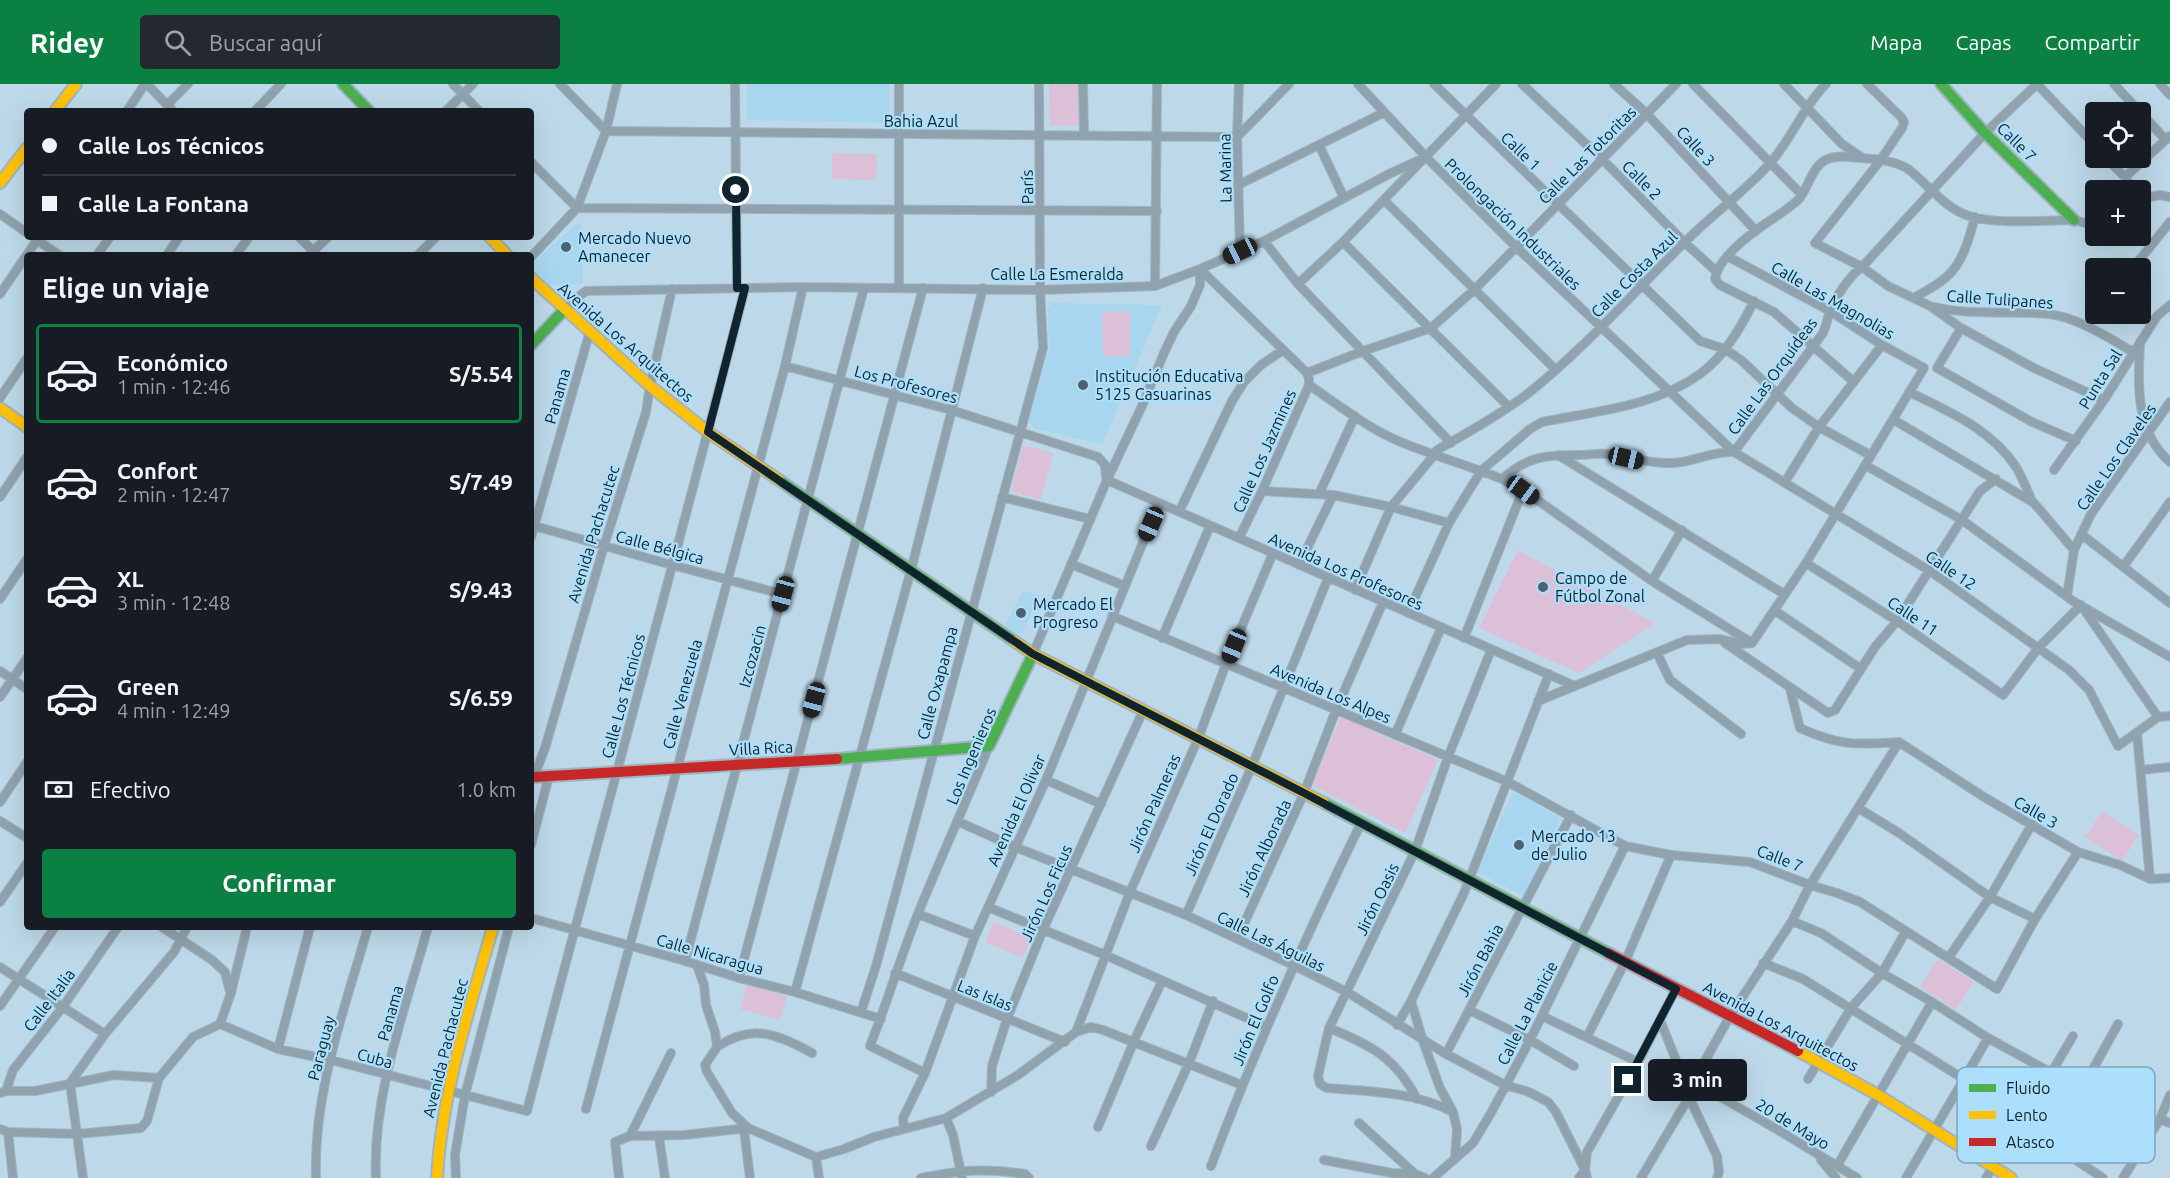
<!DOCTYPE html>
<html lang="es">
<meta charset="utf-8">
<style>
:root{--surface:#171b24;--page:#242831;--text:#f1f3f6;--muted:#9ea1a6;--line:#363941;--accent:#0b8043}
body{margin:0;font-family:Ubuntu,sans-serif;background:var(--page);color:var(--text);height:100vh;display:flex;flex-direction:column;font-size:22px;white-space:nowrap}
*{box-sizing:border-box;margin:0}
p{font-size:20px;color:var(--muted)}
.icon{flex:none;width:33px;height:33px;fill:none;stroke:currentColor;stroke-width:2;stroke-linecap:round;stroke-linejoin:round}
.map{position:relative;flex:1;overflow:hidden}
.details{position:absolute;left:24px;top:168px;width:510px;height:678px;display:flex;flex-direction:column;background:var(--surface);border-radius:6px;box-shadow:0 6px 24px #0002}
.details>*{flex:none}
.guide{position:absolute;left:24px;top:24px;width:510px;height:132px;border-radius:6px;box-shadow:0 6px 24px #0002;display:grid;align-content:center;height:132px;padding:0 18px;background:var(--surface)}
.tools{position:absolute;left:2085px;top:18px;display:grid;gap:12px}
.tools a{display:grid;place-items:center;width:66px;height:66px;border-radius:6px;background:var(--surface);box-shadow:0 6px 24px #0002;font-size:30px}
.end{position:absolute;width:27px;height:27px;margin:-14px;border:8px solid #10242f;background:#fff;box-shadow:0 0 0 3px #fff}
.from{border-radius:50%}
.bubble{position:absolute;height:42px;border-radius:6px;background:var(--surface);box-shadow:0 6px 24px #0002;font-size:20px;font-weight:600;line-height:42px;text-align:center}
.car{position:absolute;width:18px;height:36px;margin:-18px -9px;border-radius:8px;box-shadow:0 0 4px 2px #0007;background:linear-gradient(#222 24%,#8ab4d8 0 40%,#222 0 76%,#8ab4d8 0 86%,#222 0)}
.guide b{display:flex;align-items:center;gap:21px;height:57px;font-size:22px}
.guide b+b{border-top:2px solid var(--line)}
.guide i{width:15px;height:15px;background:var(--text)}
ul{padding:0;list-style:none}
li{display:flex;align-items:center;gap:18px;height:99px;margin:0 12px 9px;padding:0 6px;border:3px solid transparent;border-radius:6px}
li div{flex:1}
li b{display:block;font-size:22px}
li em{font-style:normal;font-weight:600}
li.current{border-color:var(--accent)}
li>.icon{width:54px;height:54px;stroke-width:1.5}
h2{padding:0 18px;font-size:27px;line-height:72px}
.pay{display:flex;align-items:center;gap:15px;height:66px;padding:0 18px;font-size:22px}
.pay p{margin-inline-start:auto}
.action{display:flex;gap:12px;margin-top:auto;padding:12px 18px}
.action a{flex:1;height:69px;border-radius:6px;background:var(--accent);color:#fff;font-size:24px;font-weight:600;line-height:69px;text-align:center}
header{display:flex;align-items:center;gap:36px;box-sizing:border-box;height:84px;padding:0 30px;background:var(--accent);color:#fff}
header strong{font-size:28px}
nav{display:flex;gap:33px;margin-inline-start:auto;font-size:21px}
.search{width:420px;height:54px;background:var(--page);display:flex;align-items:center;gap:15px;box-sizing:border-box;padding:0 21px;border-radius:6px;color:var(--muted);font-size:22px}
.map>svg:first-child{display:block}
</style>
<header>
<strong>Ridey</strong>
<div class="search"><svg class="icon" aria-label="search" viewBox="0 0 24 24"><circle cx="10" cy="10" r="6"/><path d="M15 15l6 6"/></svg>Buscar aquí</div>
<nav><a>Mapa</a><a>Capas</a><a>Compartir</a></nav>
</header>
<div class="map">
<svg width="2170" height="1094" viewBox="0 0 2170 1094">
<rect width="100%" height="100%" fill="#bdd9e9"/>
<path fill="#a8d6ef" d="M747 0H889V39L747 36Z
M581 138 583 200 548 201 531 185V181L570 145Z
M1051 219 1162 221 1103 359 1099 360 1033 344 1028 337 1049 265 1048 224Z
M1023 507 1040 512 1021 551 1004 542Z
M1513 708 1561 734 1524 812 1477 788Z"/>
<path fill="#dcc0d8" d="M1049 0H1078L1079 41 1050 42Z
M832 69 877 70 876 96 832 95Z
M1130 227V272H1103L1102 228Z
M1023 361 1053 369 1041 416 1011 408Z
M1518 466 1655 539 1579 589 1479 544Z
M1341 633 1438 676 1405 749 1312 701Z
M2102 727 2139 751 2122 777 2085 753Z
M994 838 1031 854 1022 874 985 858Z
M1938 875 1974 898 1956 926 1920 903Z
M747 901 787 912 780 936 740 925Z"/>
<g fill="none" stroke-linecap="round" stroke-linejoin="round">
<defs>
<path id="street" d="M147 0 173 27
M453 0 479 27
M560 0 606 47 1237 53 1289 0
M735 0 737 204
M1083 0 1084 52
M1239 0 1237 53 1240 167
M1358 0 1426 73 1515 162 1734 368 1930 487 2069 586 2089 606 2118 662 2158 633 2170 632
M1434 0 1700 257 1725 265 1741 276 1792 324 1819 343 1870 371
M1522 0 1602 75 1684 158 1716 187
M1614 0 1647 30 1756 147
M1693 0 1801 110
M1784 0 1842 60 1861 73
M1867 0 1901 33 1904 38 1902 44 1880 77 1815 159 1862 183 1888 202 1930 222 1961 244 2034 284 2104 316
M2037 0 2096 62
M2114 0 2166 56
M2160 0 2170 11
M167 21 188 0
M127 27 145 0
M255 27 281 0
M446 27 473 0
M1319 61 1344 114
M2106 74 2125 93 2133 106
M531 78 577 124
M2125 93 2170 52
M1238 101 1383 29
M2140 115 2160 111 2170 113
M1384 116 1555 285
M577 124 1157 127
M0 130 27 149
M299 153 316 170
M34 154 59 171
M1264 157 1298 200 1451 359
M1343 158 1508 322
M97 171 110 153
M167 171 179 153
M236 171 249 153
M309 171 328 153
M418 171 436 153
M531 173 577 124 606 47 617 0
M2133 184 2170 138
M1200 185 1307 289 1309 295V301L1262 407 1239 454
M1298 200 1343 158 1496 0
M1155 202 1157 0
M899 203V0
M0 210 39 153
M1914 214C1927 206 1944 198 1953 186 1965 172 1970 150 1975 133
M1934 223C1972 232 2010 226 2049 230 2079 234 2107 253 2133 268
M565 225 575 215 586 207 803 203 1040 206 1155 202 1200 185 1264 157 1389 90 1426 73
M2087 242 2097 230
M1961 244 1937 284 2032 338 2076 357
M2140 258C2138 301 2135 348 2170 378
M785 282 951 326 1098 373 1105 381 1106 393
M1307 289 1363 267 1431 244 1475 205 1676 0
M1854 298 1774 228 1720 201 1715 195C1718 172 1758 144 1777 132 1784 127 1793 121 1799 115 1809 103 1812 81 1828 75 1837 71 1849 73 1859 74 1875 75 1894 76 1908 85 1928 100 1944 124 1969 132 1999 141 2042 136 2074 136L2085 139 2096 134
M1309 301C1337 320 1365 342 1396 356 1431 371 1467 381 1502 395 1528 372 1545 371 1579 371 1588 371 1597 369 1606 370 1629 372 1647 380 1671 379 1692 379 1711 367 1734 368
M1909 308C1948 327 1991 345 2016 383 2022 393 2027 406 2032 417
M0 314 27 274
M1894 336 2034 419 2074 466
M1734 368 1823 249C1826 242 1828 234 1830 226 1835 214 1851 190 1862 183L1985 49 2037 0
M1558 371 1784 510
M1865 381 1962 436 2073 517 2170 573
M2054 386 2104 316 2157 232 2170 221
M1502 395 1523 406 1652 497 1752 559
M1107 396 1575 602
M1785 398 1819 343 1882 261
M1262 407 1333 411 1391 423 1449 439
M1319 410 1355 332
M0 413 27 373
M1002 413 1090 435
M1179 428 1232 317 1244 298 1261 281 1283 266
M531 441 672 481 782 510
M2081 450 2170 519
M531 453 590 247
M1806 479 1897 537 2003 611 2039 563 2081 521 2158 633
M1071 480 1125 502
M1299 481 1333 411
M2123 483 2170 418
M1652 497 1682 446
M1355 506 1391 423 1435 370 1437 366C1467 349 1498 332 1526 311 1583 266 1632 210 1684 159 1711 131 1745 108 1771 78 1792 54 1803 23 1826 0
M2067 512 2074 466 2091 430 2170 318
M0 515 27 475
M1774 526 1861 585
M1408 529 1449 439 1481 387 1530 345 1542 338C1596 327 1654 323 1700 290 1724 273 1741 243 1754 217
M1112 532 1506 697 1625 762 1671 771 1750 778 1810 801 1837 809 1860 818 1997 905 2035 835 2078 768
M1162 554 1210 442
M1464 554 1523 406
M1725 559 1828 629 1835 626 1875 563 1897 537 1980 407 1996 395
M1657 569 1670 596 1741 650
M1033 570 1107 396 1142 322 1164 269 1174 248 1191 222 1200 201V185
M0 587 27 605
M1790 605 1800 644C1839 662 1857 661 1899 658
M0 613 27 574
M1538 617 1687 556 1719 555 1742 560 1752 559 1806 479 1924 284 1882 261 1830 227 1727 172
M2137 649 2150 795
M1395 651 1441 544
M1899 658 1984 713 2078 768 2120 781 2150 795 2170 794
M2141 686 2170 683
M534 693 545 664 604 462 646 328 650 302 672 205
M1046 696 1101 720
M0 718 27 678
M1858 724 1899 749 1990 813 2035 835
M0 737 27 754
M959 738 1015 763 1186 831 1293 881 1347 908 1446 970 1505 1001 1529 1008 1548 1018 1556 1028 1585 1086 1587 1094
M531 761 549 692
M0 818 27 779
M988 823 1105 871 1267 943
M918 830 975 852
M1186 831 1252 682 1328 494
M531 834 685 877 739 894 795 908 881 935
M1792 837 1821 849 1882 889 1932 918 1988 954 2050 988
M162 843 212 876 225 888 230 908
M1237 855 1304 709 1336 626 1383 518
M1949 873 1990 813 2032 740
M685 877 864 204
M1763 879 1803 895 2025 1033
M697 881 704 901 706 921 715 948 717 963 705 981 707 988 732 1029 748 1044 816 1073 844 1065 874 1053 946 1034
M0 883 105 950
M895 889 1065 958
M739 894 923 204
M795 908 911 486 983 204
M1411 917 1423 957 1440 1004 1453 1028 1457 1045 1455 1075
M0 922 55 843
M1469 926 1530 956 1574 982
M861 928 876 882 1043 264 1040 206 1039 0
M1542 932 1638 978
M1660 936 1682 991 1689 1013 1717 1072 1719 1088 1717 1094
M220 940 278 965 331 976 527 1027C598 752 675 479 745 204
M220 940 231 909 247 843
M1397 941 1411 917 1464 809 1549 590
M1329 944C1371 961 1395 973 1417 1015
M1076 948 1130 808 1198 655 1226 580 1273 469
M1587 953 1625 878 1671 771
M717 963C752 939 777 950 812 969
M278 965 310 843
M1446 970 1571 731
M925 989 870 962C887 919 900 875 917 832 940 775 966 719 989 662
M1682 991 1778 1046 1857 1094
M1808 995 1851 924 1882 889 1906 847
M1693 998 1730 932 1792 837 1810 801 1899 658
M6 1007 13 986 62 924 118 843
M991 1008 992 982 1007 935 1043 846 1143 627
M0 1009 6 1007H35L114 991 159 994
M586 1025 785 282 803 203
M1453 1028C1415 1008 1369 1007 1327 1004L1320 1000 1318 992 1329 944 1415 767 1448 673 1491 566
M2160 1035 2170 1039
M1359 1039 1415 1090 1425 1094
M2021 1040 2103 1094
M1098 1043 1134 957 1162 897
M0 1045 8 1048 77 1050 141 1044 147 1037 159 994 193 953 220 940
M904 1045 903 1034 925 989 975 852 1046 696 1159 419
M744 1046 750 1094
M8 1048 13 1094
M630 1052 671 969
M659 1053 665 1094
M1151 1062 1189 979 1213 917
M2055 1064 2093 985 2118 940
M816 1073 819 1094
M1324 1076 1392 1089 1415 1090
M1821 1076 1836 1094
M1211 1082C1255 965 1306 852 1361 739
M1837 1082 1932 918
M83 1094 70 999 105 950 174 868 187 843
M316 1094C313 1008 345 924 368 843
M376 1094C372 1011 406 923 428 843
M456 1094 455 1071 465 1011 509 843
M619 1094 615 1058 630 1052 684 1051 748 1044
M921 1094C962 1086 983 1084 1025 1090L1029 1094
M962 1094 953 1051 946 1034 1018 991 1076 948 1091 943 1103 946 1242 1001
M1433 1094 1473 1059 1491 1029 1530 956 1625 762
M1579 1094 1585 1086 1587 1068 1638 978 1676 905
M1641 1094 1689 1013
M1906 1094 1988 954
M1986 1094 2021 1040 2073 952
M2123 1094 2160 1035 2170 1011"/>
<path id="fast" d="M343 0 369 27
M1941 0 1985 49 2074 136
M531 261 565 225
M779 396 1014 557
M837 675 989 662 1033 570
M1324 719 1608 869"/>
<path id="slow" d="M55 27 76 0
M0 99 27 64
M490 153 507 171
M531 194 650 302 708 348 779 396
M0 324 27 343
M1014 557 1033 570 1324 719
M1798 967 1878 1011 2011 1094
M437 1094C442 1007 469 926 493 843"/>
<path id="jam" d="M534 693 837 675
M1608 869 1798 967"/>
</defs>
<use href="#street" stroke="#9eb4c1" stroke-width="10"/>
<use href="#fast" stroke="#9eb4c1" stroke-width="14"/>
<use href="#slow" stroke="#9eb4c1" stroke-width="14"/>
<use href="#jam" stroke="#9eb4c1" stroke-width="14"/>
<use href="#street" stroke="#90a2ad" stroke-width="8"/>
<use href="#fast" stroke="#4caf50" stroke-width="10"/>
<use href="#slow" stroke="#ffc107" stroke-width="10"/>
<use href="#jam" stroke="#c62828" stroke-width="10"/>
</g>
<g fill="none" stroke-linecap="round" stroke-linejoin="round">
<path stroke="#10242f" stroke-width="8" d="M736 106 737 204H745L708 348 1033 570 1304 709 1676 905 1628 996"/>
</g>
<g fill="#4d6370" stroke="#abdffb" stroke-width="2">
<circle cx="566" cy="163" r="6"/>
<circle cx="1083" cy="301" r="6"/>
<circle cx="1543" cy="503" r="6"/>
<circle cx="1021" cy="529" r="6"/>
<circle cx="1519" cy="761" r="6"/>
</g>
<g text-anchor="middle" stroke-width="4.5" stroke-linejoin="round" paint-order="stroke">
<g font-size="16" fill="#10242f" stroke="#abdffb">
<text x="921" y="43">Bahia Azul</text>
<text transform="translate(2017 58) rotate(45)" y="6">Calle 7</text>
<text transform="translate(1696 62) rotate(47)" y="6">Calle 3</text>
<text transform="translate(1521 67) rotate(44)" y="6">Calle 1</text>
<text transform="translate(1587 71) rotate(-45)" y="6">Calle Las Totoritas</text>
<text transform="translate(1225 84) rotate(-91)" y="6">La Marina</text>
<text transform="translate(1642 96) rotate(45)" y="6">Calle 2</text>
<text transform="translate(1027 103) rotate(-91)" y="6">París</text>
<text transform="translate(1513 140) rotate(44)" y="6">Prolongación Industriales</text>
<text x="1057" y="196">Calle La Esmeralda</text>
<text transform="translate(1634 190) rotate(-45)" y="6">Calle Costa Azul</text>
<text transform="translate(2000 215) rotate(4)" y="6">Calle Tulipanes</text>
<text transform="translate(1833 216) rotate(30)" y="6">Calle Las Magnolias</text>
<text transform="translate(626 258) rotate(41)" y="6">Avenida Los Arquitectos</text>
<text transform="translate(1772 292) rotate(-54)" y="6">Calle Las Orquídeas</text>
<text transform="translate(2100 295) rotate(-58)" y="6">Punta Sal</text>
<text transform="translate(906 300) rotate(15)" y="6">Los Profesores</text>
<text transform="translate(557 312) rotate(-74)" y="6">Panama</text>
<text transform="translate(1264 367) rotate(-66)" y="6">Calle Los Jazmines</text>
<text transform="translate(2116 373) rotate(-55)" y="6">Calle Los Claveles</text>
<text transform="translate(593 450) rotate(-73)" y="6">Avenida Pachacutec</text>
<text transform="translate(660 463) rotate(15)" y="6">Calle Bélgica</text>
<text transform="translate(1951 486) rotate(34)" y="6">Calle 12</text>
<text transform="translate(1346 487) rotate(24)" y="6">Avenida Los Profesores</text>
<text transform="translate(1913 532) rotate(34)" y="6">Calle 11</text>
<text transform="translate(752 572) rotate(-75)" y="6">Izcozacin</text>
<text transform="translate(937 599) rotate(-75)" y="6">Calle Oxapampa</text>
<text transform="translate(1331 609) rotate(23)" y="6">Avenida Los Alpes</text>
<text transform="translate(682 610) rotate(-75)" y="6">Calle Venezuela</text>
<text transform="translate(623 612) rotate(-75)" y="6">Calle Los Técnicos</text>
<text transform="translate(761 664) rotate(-3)" y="6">Villa Rica</text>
<text transform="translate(971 672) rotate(-67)" y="6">Los Ingenieros</text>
<text transform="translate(1154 719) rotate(-66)" y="6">Jirón Palmeras</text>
<text transform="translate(1016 726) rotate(-66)" y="6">Avenida El Olivar</text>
<text transform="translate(2036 728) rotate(30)" y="6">Calle 3</text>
<text transform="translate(1211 740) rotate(-66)" y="6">Jirón El Dorado</text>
<text transform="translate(1264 764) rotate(-65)" y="6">Jirón Alborada</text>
<text transform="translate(1780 774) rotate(21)" y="6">Calle 7</text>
<text transform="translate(1046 809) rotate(-66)" y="6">Jirón Los Ficus</text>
<text transform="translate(1377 815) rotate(-64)" y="6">Jirón Oasis</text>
<text transform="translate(1271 857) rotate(26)" y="6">Calle Las Águilas</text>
<text transform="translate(710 870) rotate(16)" y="6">Calle Nicaragua</text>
<text transform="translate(1480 876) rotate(-62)" y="6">Jirón Bahia</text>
<text transform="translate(985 911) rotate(22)" y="6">Las Islas</text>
<text transform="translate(49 916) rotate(-53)" y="6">Calle Italia</text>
<text transform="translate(390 929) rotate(-74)" y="6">Panama</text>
<text transform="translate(1527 929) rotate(-63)" y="6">Calle La Planicie</text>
<text transform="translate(1255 936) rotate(-67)" y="6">Jirón El Golfo</text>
<text transform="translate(1781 942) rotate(28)" y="6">Avenida Los Arquitectos</text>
<text transform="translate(321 964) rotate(-75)" y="6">Paraguay</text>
<text transform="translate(445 964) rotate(-76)" y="6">Avenida Pachacutec</text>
<text transform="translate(375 974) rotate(15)" y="6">Cuba</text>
<text transform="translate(1793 1040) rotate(31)" y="6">20 de Mayo</text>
</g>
<g font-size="16" fill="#10242f" stroke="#abdffb" text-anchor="start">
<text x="578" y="160">Mercado Nuevo<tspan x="578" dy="18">Amanecer</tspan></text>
<text x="1095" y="298">Institución Educativa<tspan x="1095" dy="18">5125 Casuarinas</tspan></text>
<text x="1555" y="500">Campo de<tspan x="1555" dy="18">Fútbol Zonal</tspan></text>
<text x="1033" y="526">Mercado El<tspan x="1033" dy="18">Progreso</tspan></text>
<text x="1531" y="758">Mercado 13<tspan x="1531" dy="18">de Julio</tspan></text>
</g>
</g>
<rect x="1957" y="983" width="198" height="96" rx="9" fill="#abdffb" stroke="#7ca7be" stroke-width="1.5"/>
<rect x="1969" y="1000" width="27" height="8" fill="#4caf50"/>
<rect x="1969" y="1027" width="27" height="8" fill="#ffc107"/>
<rect x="1969" y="1054" width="27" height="8" fill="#c62828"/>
<g font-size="16" fill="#10242f">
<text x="2006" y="1010">Fluido</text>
<text x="2006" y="1037">Lento</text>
<text x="2006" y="1064">Atasco</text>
</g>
</svg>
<div class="tools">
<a><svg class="icon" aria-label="locate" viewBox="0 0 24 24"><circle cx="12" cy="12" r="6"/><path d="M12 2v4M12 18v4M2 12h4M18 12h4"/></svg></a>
<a>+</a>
<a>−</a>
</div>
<i class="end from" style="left:736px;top:106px"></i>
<i class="end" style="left:1628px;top:996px"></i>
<div class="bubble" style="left:1648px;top:975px;width:99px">3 min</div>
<i class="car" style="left:1240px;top:167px;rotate:245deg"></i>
<i class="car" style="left:1626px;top:374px;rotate:103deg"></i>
<i class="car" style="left:1523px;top:406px;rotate:126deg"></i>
<i class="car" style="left:1151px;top:440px;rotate:203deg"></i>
<i class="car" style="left:783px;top:510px;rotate:195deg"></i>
<i class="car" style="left:1234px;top:562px;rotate:202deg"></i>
<i class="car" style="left:814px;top:616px;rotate:195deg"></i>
<div class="guide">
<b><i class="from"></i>Calle Los Técnicos</b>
<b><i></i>Calle La Fontana</b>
</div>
<section class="details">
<h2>Elige un viaje</h2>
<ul>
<li class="current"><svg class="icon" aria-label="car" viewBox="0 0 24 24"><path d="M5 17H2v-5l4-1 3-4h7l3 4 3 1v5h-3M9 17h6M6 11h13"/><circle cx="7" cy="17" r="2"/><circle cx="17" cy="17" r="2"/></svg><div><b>Económico</b><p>1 min · 12:46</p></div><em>S/5.54</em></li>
<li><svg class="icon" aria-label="car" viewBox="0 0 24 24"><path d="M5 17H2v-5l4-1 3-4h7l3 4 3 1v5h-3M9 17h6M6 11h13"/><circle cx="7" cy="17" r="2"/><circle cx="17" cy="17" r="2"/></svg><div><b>Confort</b><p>2 min · 12:47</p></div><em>S/7.49</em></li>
<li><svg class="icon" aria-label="car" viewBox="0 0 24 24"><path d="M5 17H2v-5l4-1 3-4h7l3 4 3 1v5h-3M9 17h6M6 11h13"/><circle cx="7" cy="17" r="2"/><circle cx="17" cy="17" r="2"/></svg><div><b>XL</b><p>3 min · 12:48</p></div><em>S/9.43</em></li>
<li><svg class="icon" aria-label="car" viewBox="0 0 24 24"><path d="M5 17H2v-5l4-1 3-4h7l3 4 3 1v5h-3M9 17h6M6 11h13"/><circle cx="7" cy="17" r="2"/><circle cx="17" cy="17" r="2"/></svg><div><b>Green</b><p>4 min · 12:49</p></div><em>S/6.59</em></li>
</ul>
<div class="pay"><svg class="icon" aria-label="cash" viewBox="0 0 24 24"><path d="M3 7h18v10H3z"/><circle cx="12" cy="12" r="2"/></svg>Efectivo<p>1.0 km</p></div>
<div class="action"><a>Confirmar</a></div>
</section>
</div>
